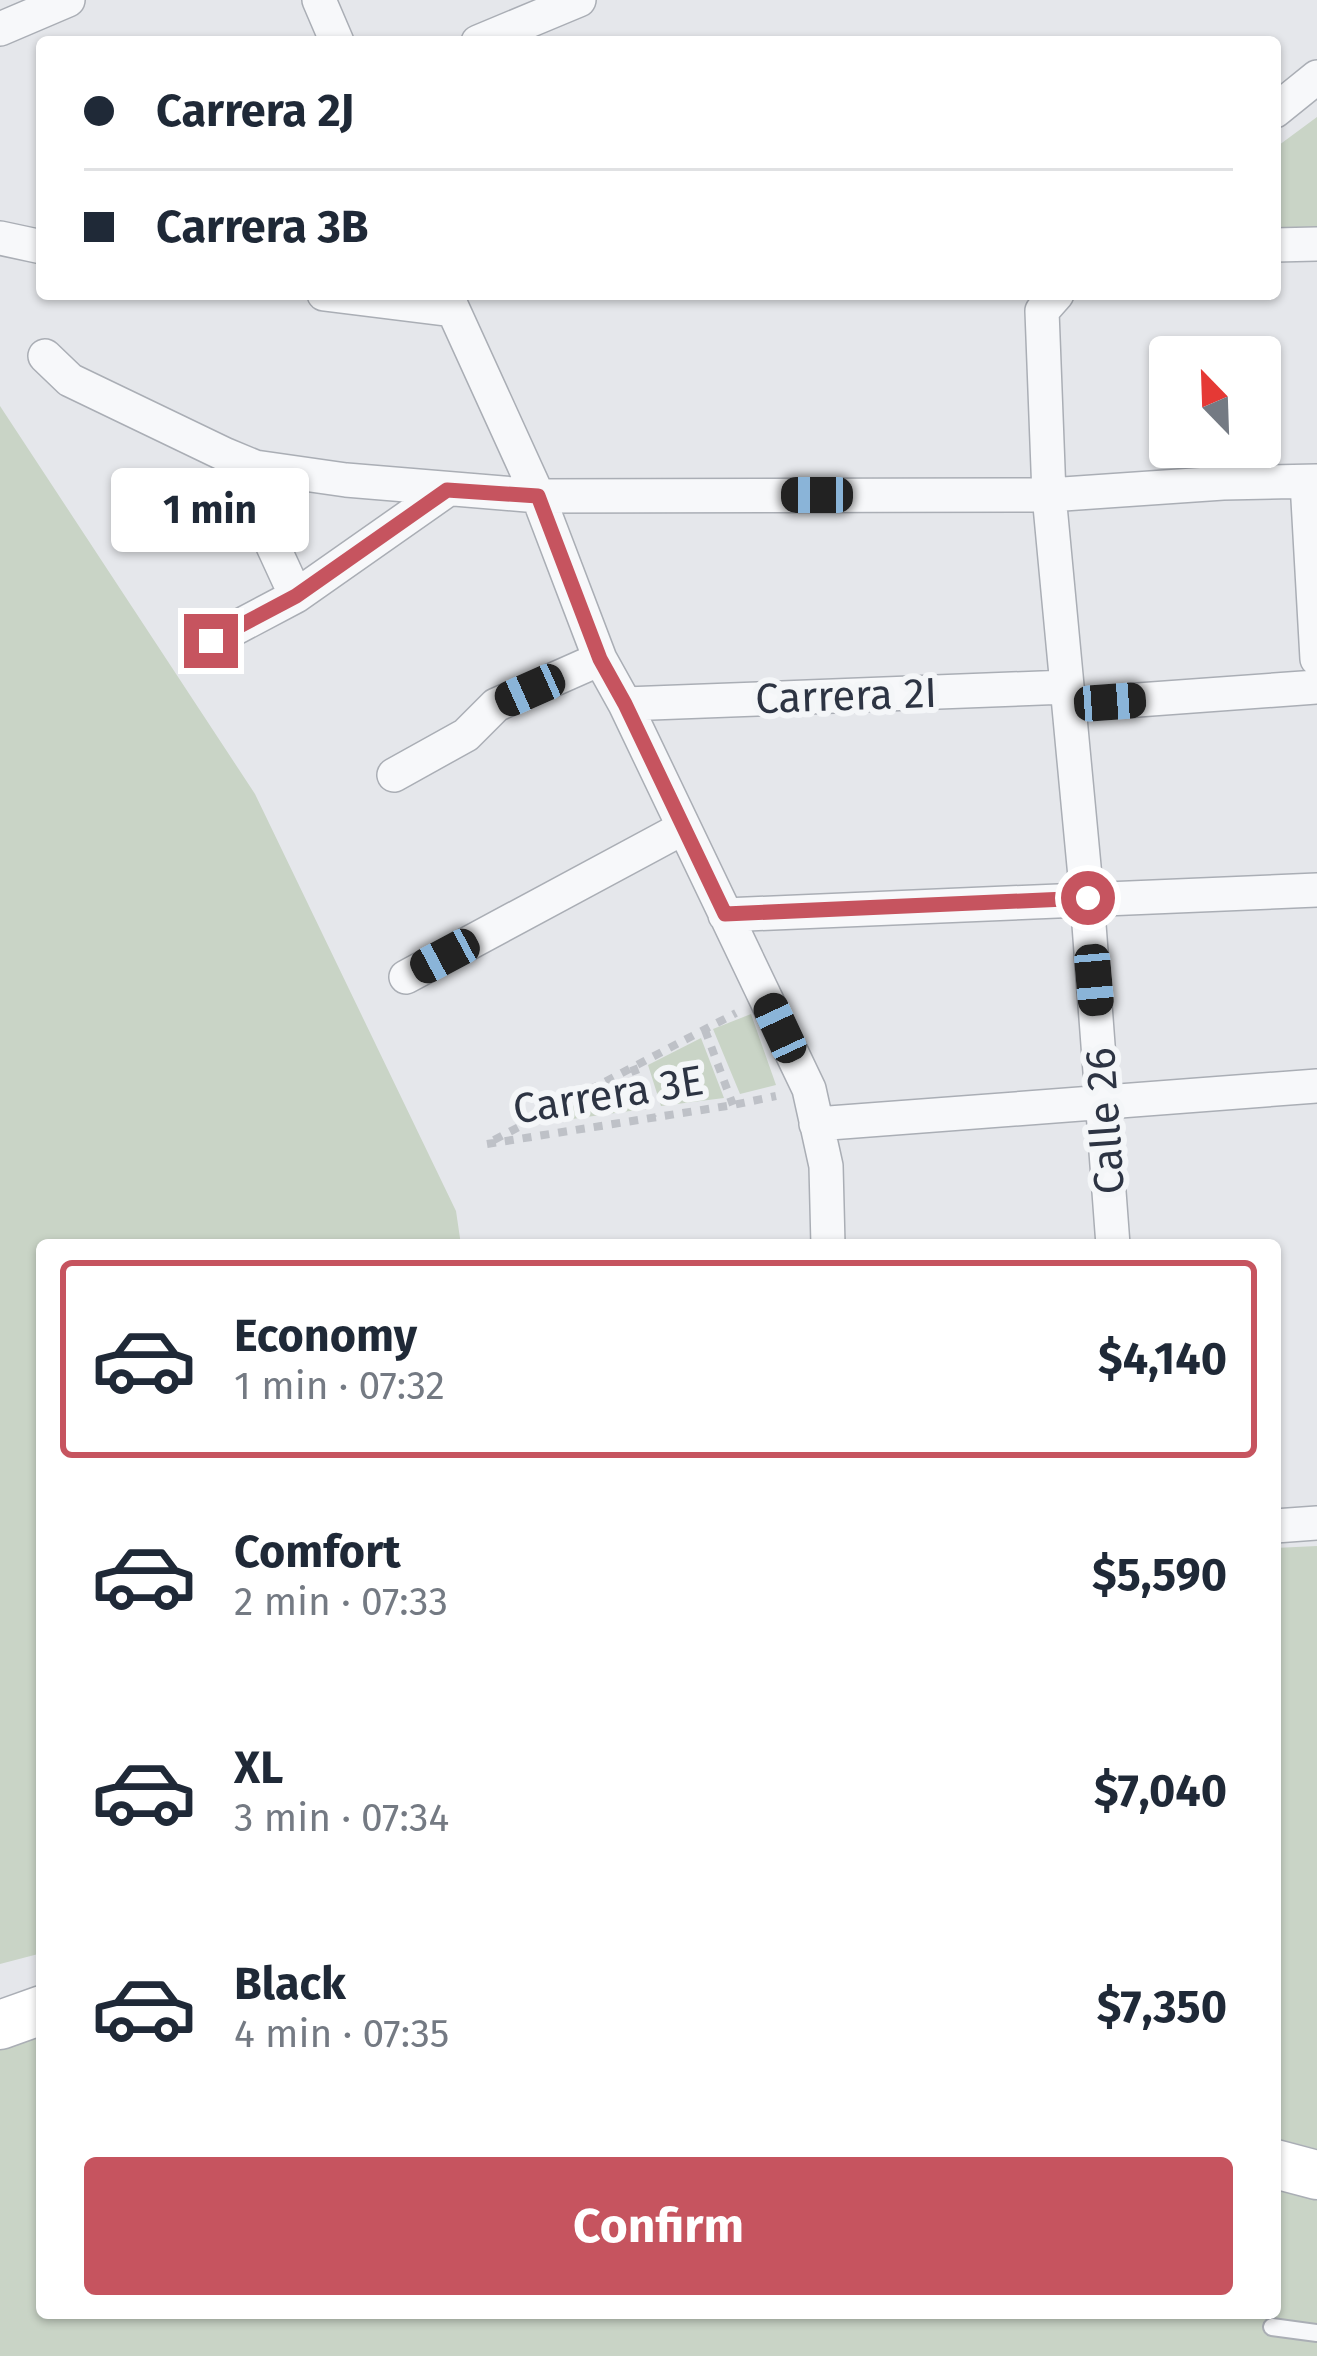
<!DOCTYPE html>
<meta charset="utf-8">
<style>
:root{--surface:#fff;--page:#f2f2f3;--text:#1f2937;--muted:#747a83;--line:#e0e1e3;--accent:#c6545f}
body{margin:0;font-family:"Fira Sans",sans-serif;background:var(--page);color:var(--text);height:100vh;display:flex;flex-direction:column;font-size:45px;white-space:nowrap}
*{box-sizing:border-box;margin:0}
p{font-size:39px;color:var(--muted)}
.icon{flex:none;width:66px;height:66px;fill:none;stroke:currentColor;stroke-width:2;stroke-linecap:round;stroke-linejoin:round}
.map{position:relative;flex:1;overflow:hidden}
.panel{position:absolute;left:36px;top:1239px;width:1245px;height:1080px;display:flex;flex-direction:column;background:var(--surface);border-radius:12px;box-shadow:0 3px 9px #0004}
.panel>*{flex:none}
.top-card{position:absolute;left:36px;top:36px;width:1245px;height:264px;border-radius:12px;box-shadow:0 3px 9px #0004;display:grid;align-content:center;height:264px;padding:0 48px;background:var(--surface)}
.needle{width:78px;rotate:337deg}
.fabs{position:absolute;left:1149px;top:336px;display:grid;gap:24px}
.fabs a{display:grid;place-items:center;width:132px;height:132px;border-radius:12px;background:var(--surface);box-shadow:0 3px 9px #0004;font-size:60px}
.end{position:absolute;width:54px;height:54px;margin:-27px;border:15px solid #c6545f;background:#fff;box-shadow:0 0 0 6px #fff}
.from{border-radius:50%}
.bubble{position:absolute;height:84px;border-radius:12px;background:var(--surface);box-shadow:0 3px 9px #0004;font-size:39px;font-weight:700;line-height:84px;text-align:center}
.car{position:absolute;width:36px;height:72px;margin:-36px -18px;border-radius:15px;box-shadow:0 0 9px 3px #0007;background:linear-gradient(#222 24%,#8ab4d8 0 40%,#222 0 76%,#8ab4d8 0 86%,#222 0)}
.top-card b{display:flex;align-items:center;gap:42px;height:114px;font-size:45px}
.top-card b+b{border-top:3px solid var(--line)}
.top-card i{width:30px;height:30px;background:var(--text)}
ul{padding:21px 0 0;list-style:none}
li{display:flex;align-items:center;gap:36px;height:198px;margin:0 24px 18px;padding:0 24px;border:6px solid transparent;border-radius:12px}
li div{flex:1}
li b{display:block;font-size:45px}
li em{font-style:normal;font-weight:700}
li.current{border-color:var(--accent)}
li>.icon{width:108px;height:108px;stroke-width:1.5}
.action{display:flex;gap:24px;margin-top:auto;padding:24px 48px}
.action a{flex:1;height:138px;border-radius:12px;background:var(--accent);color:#fff;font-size:48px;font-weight:700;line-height:138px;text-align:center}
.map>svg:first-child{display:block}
</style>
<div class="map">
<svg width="1317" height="2356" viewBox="0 0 1317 2356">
<rect width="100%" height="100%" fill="#e5e7eb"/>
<path fill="#c9d4c6" d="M1317 117V227L1275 229V148Z
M0 406 255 794 456 1211 461 1245H42V1953L0 1964Z
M751 1014 776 1085 740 1094 713 1029Z
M701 1038 724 1098 661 1106 648 1065Z
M622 1079 637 1110 543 1123 547 1120Z
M1317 1546V2149L1275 2138V1548Z
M42 2025V2313H1275V2167L1317 2177V2356H0V2037Z"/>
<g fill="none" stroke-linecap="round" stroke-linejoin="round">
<defs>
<path id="service" d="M1272 2327 1317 2333"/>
<path id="minor" d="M319 0 337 42
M0 29 68 0
M478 42 579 0
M1275 111 1317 77
M0 238 42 247
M1275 245 1317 244
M324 294 453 310
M446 294 538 496 600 659 625 704 809 1089 826 1166 828 1245
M1057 294 1042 311 1049 495 1223 483 1317 481
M45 356 70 380 226 455 255 467 346 480 538 496 1049 495 1087 898 1113 1245
M255 467 250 487 255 507 296 596
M1307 482 1317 659
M211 641 296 596 447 490
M625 704 1067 687
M1069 705 1317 687
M394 775 466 735 496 705 600 659
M725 915 1317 890
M406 977 683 828
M816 1124 1317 1086
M1275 1526 1317 1523"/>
<path id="secondary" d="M0 2025 42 2010
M1275 2164 1317 2175"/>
</defs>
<use href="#service" stroke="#aaaeb5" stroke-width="20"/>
<use href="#minor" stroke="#aaaeb5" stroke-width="36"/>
<use href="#secondary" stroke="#aaaeb5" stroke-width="51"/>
<path stroke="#bec1c7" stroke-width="8" stroke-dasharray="9 9" stroke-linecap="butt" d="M705 1030 733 1105
M633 1066 653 1118
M494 1140 736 1013
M487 1144 733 1105 776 1096"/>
<use href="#service" stroke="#f7f8fa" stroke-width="16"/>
<use href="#minor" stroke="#f7f8fa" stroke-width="33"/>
<use href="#secondary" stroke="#fff" stroke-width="48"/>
</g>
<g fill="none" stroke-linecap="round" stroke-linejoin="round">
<path stroke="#c6545f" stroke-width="15" d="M211 641 296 596 447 490 538 496 600 659 625 704 725 914 1088 898"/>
</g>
<g text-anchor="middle" stroke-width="12" stroke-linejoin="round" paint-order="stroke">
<g font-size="42" fill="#2d3443" stroke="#f4f6f8">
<text transform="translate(846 695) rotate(-2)" y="15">Carrera 2I</text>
<text transform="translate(608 1094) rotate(-9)" y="15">Carrera 3E</text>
<text transform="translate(1104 1121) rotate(-94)" y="15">Calle 26</text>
</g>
</g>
</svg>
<div class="fabs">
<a><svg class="needle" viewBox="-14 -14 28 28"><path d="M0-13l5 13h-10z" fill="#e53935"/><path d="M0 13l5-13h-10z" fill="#747a83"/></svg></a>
</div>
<i class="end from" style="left:1088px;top:898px"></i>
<i class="end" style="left:211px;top:641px"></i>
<div class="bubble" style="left:111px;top:468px;width:198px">1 min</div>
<i class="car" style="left:817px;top:495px;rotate:270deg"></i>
<i class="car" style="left:530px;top:690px;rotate:246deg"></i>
<i class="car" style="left:1110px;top:702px;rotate:86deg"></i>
<i class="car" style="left:445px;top:956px;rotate:242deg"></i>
<i class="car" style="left:1094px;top:980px;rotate:175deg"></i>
<i class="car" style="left:780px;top:1028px;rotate:335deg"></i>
<div class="top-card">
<b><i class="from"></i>Carrera 2J</b>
<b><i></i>Carrera 3B</b>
</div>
<section class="panel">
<ul>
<li class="current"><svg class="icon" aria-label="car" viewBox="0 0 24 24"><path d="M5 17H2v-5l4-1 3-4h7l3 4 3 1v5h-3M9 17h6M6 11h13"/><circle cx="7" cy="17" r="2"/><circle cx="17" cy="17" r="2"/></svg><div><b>Economy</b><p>1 min · 07:32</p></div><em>$4,140</em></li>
<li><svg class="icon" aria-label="car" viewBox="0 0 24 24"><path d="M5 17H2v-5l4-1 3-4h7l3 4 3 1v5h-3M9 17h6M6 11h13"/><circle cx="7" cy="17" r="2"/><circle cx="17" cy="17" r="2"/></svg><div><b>Comfort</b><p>2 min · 07:33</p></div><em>$5,590</em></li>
<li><svg class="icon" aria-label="car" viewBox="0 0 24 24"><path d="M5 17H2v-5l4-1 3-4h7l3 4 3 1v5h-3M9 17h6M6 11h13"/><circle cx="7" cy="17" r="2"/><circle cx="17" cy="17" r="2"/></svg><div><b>XL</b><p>3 min · 07:34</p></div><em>$7,040</em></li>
<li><svg class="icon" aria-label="car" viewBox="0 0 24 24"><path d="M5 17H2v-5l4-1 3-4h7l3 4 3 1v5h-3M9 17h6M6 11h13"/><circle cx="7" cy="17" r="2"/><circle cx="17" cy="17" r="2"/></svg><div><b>Black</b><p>4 min · 07:35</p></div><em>$7,350</em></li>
</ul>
<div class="action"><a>Confirm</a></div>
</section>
</div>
